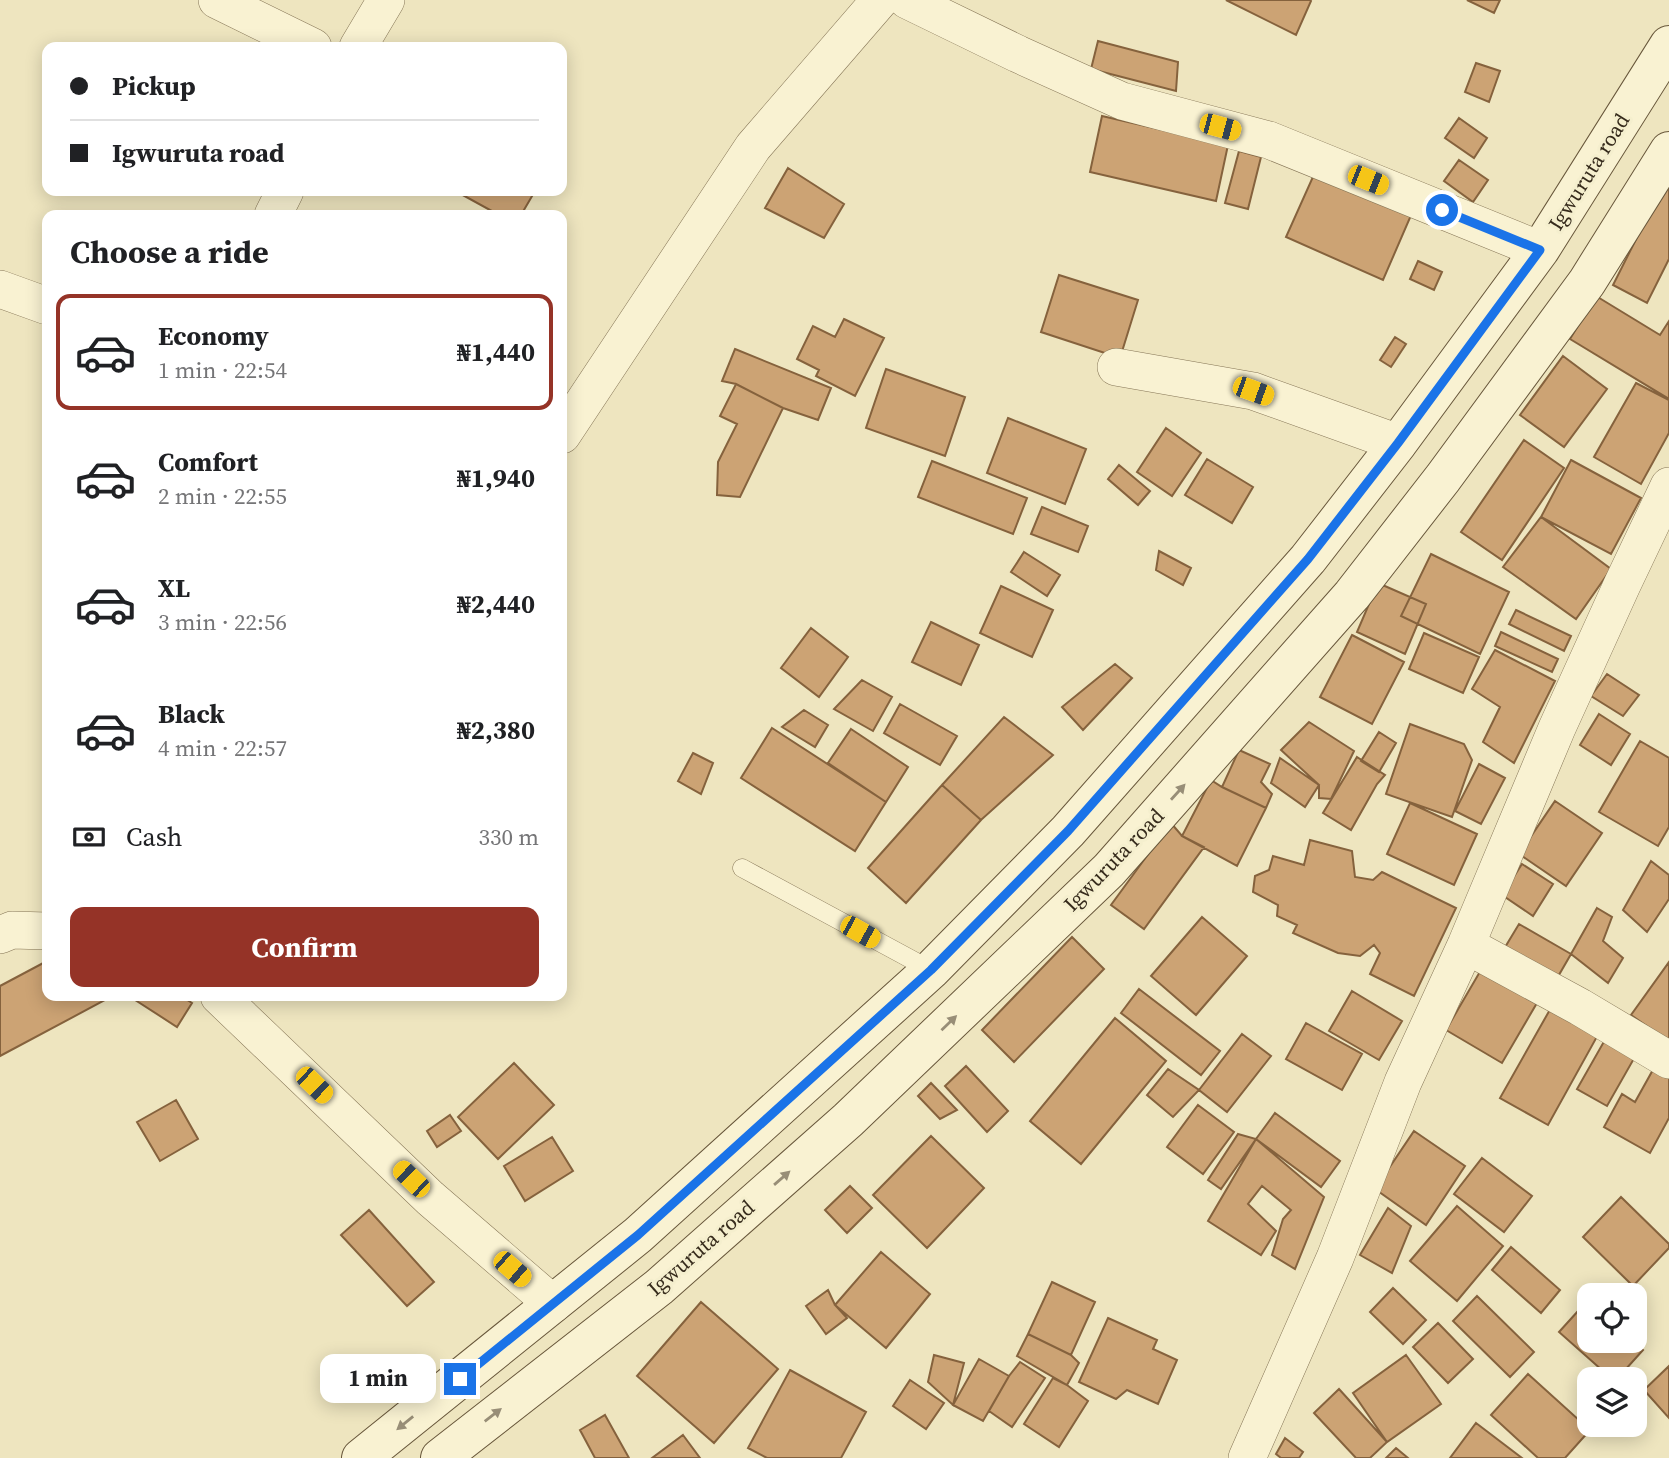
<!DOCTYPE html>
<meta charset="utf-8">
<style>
:root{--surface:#fff;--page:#f2f2f2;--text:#202124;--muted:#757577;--line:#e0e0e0;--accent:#953327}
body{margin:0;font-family:"Source Serif 4",serif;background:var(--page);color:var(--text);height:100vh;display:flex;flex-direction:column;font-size:26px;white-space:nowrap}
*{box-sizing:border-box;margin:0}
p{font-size:23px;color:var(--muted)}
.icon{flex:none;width:38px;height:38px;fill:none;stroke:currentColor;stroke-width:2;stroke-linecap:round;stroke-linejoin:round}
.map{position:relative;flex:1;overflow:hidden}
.side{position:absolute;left:42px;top:210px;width:525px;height:791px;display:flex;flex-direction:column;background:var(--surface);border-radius:14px;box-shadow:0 4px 18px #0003}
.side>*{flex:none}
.banner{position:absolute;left:42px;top:42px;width:525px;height:154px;border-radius:14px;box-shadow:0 4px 18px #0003;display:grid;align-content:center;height:154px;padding:0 28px;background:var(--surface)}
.tools{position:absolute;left:1577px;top:1283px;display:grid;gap:14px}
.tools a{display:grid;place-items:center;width:70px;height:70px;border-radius:14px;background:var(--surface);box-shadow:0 4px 18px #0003;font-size:35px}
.end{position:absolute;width:32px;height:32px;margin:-16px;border:9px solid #1a73e8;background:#fff;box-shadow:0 0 0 4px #fff}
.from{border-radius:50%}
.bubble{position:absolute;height:49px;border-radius:14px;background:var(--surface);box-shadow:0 4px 18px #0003;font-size:23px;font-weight:700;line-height:49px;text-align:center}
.car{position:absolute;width:21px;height:42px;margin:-21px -10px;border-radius:9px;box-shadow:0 0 5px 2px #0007;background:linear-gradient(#f5c518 24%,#345 0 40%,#f5c518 0 76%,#345 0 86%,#f5c518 0)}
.banner b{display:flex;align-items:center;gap:24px;height:66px;font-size:26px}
.banner b+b{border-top:2px solid var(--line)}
.banner i{width:18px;height:18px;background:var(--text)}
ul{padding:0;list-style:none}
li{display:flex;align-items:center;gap:21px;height:116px;margin:0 14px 10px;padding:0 14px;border:4px solid transparent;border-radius:14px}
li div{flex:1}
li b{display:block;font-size:26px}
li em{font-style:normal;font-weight:700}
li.current{border-color:var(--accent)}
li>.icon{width:63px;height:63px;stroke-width:1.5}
h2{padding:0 28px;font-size:32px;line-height:84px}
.pay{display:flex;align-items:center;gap:18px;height:77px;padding:0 28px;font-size:26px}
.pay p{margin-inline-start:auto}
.button{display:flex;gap:14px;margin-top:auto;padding:14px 28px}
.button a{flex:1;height:80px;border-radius:14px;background:var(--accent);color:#fff;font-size:28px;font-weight:700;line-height:80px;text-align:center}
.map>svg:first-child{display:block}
</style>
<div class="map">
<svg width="1669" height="1458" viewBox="0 0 1669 1458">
<rect width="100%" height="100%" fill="#eee5bf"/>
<path fill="#cca374" stroke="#85623d" stroke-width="2" d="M1226 0H1310L1311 1 1296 35Z
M1467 0H1500L1494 13Z
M1098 41 1178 62 1176 91 1091 69Z
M1476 63 1500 71 1489 102 1465 92Z
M1102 116 1228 145 1216 201 1090 172Z
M1459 118 1487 138 1474 158 1445 138Z
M1239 151 1261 157 1248 209 1225 203Z
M1459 160 1488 180 1473 202 1444 181Z
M788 168 844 204 824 238 765 208Z
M1316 170 1412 213 1383 280 1286 237Z
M1668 176H1669V259L1647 303 1613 285Z
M460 191H535L521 215H499L459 193Z
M1418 261 1442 272 1434 290 1410 279Z
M1059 275 1138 300 1120 358 1041 332Z
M1596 296 1660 335 1669 321V399L1570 339Z
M844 319 884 338 855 396 816 376 819 370 797 359 813 326 835 337Z
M1395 337 1406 344 1391 367 1380 360Z
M735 349 831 388 818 420 783 408 736 384 722 381Z
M1563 356 1607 389 1564 447 1520 415Z
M886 369 965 397 945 456 866 428Z
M1636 383 1669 400V433L1641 484 1594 457Z
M736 384 783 408 740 497 717 495 718 462 737 424 720 416Z
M1008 418 1086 449 1065 504 987 473Z
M1166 428 1201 453 1172 496 1137 472Z
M1524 440 1564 468 1502 560 1461 532Z
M1207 459 1253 487 1232 523 1185 495Z
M1571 460 1641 498 1611 554 1541 517Z
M932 461 1027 498 1013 534 918 497Z
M1119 465 1150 491 1138 505 1108 479Z
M1042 507 1088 526 1078 552 1031 534Z
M1541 517 1611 569 1576 619 1503 567Z
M1159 551 1191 568 1183 585 1156 570Z
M1024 552 1060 575 1047 596 1011 572Z
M1431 554 1509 592 1480 654 1401 616Z
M1378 583 1426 604 1405 654 1357 632Z
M1001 586 1053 610 1032 657 980 633Z
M1516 610 1571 636 1564 651 1509 624Z
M931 622 979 645 961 685 912 662Z
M811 628 848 657 819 697 781 668Z
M1501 632 1558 659 1552 672 1495 646Z
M1424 633 1479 657 1463 693 1409 669Z
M1352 635 1404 662 1372 724 1320 697Z
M1495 650 1555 681 1514 763 1483 742 1500 707 1472 689Z
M1115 664 1132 678 1083 730 1062 707Z
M1607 674 1639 695 1623 716 1591 696Z
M862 680 892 697 873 731 834 709Z
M900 704 957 736 940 765 884 733Z
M804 710 828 725 815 747 782 727Z
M1599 714 1630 734 1611 765 1580 745Z
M1004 717 1053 755 981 820 942 785Z
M1309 722 1354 751 1331 799 1319 798V785L1281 750Z
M1410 724 1464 744 1472 760 1452 817 1386 794Z
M772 728 886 802 855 851 741 778Z
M851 729 908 767 886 802 828 763Z
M1379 732 1396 743 1379 772 1361 761Z
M1640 741 1669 758V827L1658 846 1599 812Z
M1239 750 1270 764 1261 782 1272 794 1266 808 1222 787Z
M693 753 713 763 701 794 678 781Z
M1357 757 1385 775 1377 784 1351 830 1323 813Z
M1280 758 1319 785 1305 807 1271 783Z
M1479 764 1505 778 1481 824 1455 811Z
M1211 780 1222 787 1266 808 1237 866 1182 836Z
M942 785 981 820 906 903 868 868Z
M1555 801 1602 833 1566 886 1519 854Z
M1410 803 1477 834 1454 885 1387 854Z
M1171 823 1182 836 1204 847 1144 929 1111 905Z
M1310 840 1352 851 1355 877 1373 880 1382 872 1456 908 1414 996 1370 974 1380 953 1374 945 1360 956 1338 953 1293 933 1297 925 1277 916 1278 905 1253 892 1255 876 1269 870 1273 856 1304 865Z
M1651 861 1669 875V899L1647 932 1623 910Z
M1522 864 1553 884 1533 916 1502 895Z
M1597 908 1612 917 1603 941 1623 958 1608 983 1571 954Z
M1202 917 1247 956 1196 1015 1151 976Z
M1519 924 1571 954 1556 980 1504 949Z
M1072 937 1104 969 1014 1062 982 1030Z
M47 961V996H102L105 1000 0 1056V986Z
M1669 962V1042L1631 1015Z
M1485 963 1541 996 1502 1063 1446 1030Z
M1139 989 1220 1051 1201 1075 1121 1013Z
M1352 991 1402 1021 1379 1060 1329 1031Z
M129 996H181L192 1003 177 1027Z
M1552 1006 1599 1033 1548 1125 1500 1098Z
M1115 1018 1166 1061 1081 1164 1030 1121Z
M1306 1023 1362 1054 1342 1090 1286 1059Z
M1242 1034 1271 1056 1227 1112 1199 1090Z
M1606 1038 1636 1055 1607 1106 1577 1089Z
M1659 1059 1669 1065V1118L1650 1153 1604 1127 1622 1094 1635 1102Z
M514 1063 554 1105 498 1159 458 1117Z
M966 1066 1008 1111 987 1132 945 1086Z
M1168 1069 1199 1090 1173 1117 1147 1095Z
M931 1083 957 1110 940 1119 918 1096Z
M176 1100 198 1139 160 1161 137 1122Z
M1198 1105 1234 1132 1203 1174 1167 1147Z
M1275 1113 1340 1161 1321 1187 1256 1139Z
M450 1115 461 1131 437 1147 427 1131Z
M1414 1131 1465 1166 1426 1225 1375 1189Z
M1238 1134 1256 1139 1221 1189 1208 1180Z
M931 1136 984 1188 927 1248 873 1195Z
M552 1137 573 1171 525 1201 504 1166Z
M1256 1139 1324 1197 1295 1269 1272 1255 1283 1219 1291 1210 1262 1186 1248 1204 1276 1231 1261 1255 1208 1221Z
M1482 1158 1532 1196 1504 1232 1454 1194Z
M850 1186 872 1208 847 1233 825 1210Z
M1621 1197 1669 1244V1248L1633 1286 1583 1237Z
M1457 1206 1503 1246 1457 1301 1410 1261Z
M1388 1208 1411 1226 1392 1273 1360 1255Z
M369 1210 434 1282 407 1306 341 1235Z
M1511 1247 1560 1290 1541 1313 1492 1270Z
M881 1252 930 1294 886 1348 835 1305Z
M1052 1282 1095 1302 1071 1355 1028 1334Z
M1393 1288 1426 1320 1403 1344 1370 1312Z
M828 1290 835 1305 847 1318 826 1334 806 1306Z
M1477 1296 1534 1352 1510 1377 1453 1321Z
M1588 1300 1589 1301V1340H1632L1643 1350 1617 1379H1612L1559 1332Z
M701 1302 778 1369 714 1443 637 1376Z
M1108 1318 1157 1340 1153 1349 1177 1360 1158 1404 1127 1390 1116 1399 1079 1382Z
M1438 1323 1473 1359 1448 1383 1413 1347Z
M1028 1334 1071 1355 1079 1363 1067 1385 1017 1356Z
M934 1355 964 1363 953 1405 928 1382Z
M1406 1355 1441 1404 1387 1442 1353 1393Z
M979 1359 1009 1376 983 1421 953 1405Z
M1020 1362 1045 1378 1012 1427 989 1411 1009 1376Z
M1669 1366V1418L1644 1390Z
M790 1370 866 1412 841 1458H767L748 1448Z
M1528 1374 1590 1430 1565 1458H1538L1491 1415Z
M1053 1378 1067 1385 1088 1401 1059 1447 1024 1424Z
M910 1380 944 1403 926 1429 893 1406Z
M1339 1389 1387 1442 1370 1458H1356L1314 1413Z
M605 1415 629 1458H595L580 1430Z
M1476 1423 1522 1458H1450Z
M683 1435 700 1458H652Z
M1285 1438 1303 1452 1299 1458H1281L1276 1454Z
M1396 1448 1408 1458H1386Z"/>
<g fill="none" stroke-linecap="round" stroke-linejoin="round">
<defs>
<path id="lane" d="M742 868 931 970"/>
<path id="street" d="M217 0 313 47
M907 0 1018 54 1122 101 1269 140 1540 250
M358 47 386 0
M273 215 285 191
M0 289 47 306
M1116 367 1253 391 1398 443
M562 435 753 147 880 0
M0 935 12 930 47 931
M1466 945 1580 1007 1669 1060
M219 996 430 1198 553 1304
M1247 1458 1335 1258 1403 1082 1466 945 1557 728 1622 585 1669 486"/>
<path id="secondary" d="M361 1458 638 1235 931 970 1068 831 1308 559 1398 443 1540 250 1669 45
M440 1458 659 1287 848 1120 1109 870 1352 595 1443 478 1587 282 1669 151"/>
</defs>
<use href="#lane" stroke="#867657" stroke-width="19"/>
<use href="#street" stroke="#867657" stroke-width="38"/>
<use href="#secondary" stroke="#68573b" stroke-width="40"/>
<use href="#lane" stroke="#f9f2d2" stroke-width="18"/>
<use href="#street" stroke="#f9f2d2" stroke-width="37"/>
<use href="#secondary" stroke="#f9f2d2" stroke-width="38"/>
</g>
<defs><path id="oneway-solid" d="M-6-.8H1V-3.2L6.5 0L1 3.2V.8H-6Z" transform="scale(1.75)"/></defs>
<g fill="#988e77">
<use href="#oneway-solid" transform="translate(1178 792) rotate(-48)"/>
<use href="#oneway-solid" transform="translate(949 1023) rotate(-44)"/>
<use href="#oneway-solid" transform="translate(782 1178) rotate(-41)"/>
<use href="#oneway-solid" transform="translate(493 1415) rotate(-38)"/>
<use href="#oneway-solid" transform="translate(405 1423) rotate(141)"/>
</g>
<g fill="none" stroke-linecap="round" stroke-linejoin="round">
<path stroke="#1a73e8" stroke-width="9" d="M460 1379 638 1235 931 970 1068 831 1308 559 1398 443 1540 250 1442 210"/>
</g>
<g text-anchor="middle" stroke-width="6" stroke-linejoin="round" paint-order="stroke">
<g font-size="21" fill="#362b1c" stroke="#f5efce">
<text transform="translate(1589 172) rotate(-58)" y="7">Igwuruta road</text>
<text transform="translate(1114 860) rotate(-46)" y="7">Igwuruta road</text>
<text transform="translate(701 1248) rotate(-41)" y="7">Igwuruta road</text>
</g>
</g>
</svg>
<div class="tools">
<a><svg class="icon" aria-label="locate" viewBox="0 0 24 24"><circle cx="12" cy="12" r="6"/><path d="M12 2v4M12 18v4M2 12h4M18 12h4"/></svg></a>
<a><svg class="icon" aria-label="layers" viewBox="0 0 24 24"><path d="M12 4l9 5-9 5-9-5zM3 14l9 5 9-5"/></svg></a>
</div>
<i class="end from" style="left:1442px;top:210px"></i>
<i class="end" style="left:460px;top:1379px"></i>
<div class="bubble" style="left:320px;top:1354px;width:116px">1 min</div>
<i class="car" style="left:1220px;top:127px;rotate:105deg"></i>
<i class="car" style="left:1368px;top:180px;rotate:112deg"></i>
<i class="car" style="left:1253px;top:391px;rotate:110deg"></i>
<i class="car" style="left:860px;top:932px;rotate:119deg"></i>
<i class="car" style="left:314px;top:1085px;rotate:134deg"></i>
<i class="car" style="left:411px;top:1179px;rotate:314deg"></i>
<i class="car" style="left:512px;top:1269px;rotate:131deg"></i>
<div class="banner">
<b><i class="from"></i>Pickup</b>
<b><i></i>Igwuruta road</b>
</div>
<section class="side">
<h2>Choose a ride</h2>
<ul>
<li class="current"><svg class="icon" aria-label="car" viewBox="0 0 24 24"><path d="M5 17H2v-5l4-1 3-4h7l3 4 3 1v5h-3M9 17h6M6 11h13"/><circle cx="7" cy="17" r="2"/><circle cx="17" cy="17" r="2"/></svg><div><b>Economy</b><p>1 min · 22:54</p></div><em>₦1,440</em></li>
<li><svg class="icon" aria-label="car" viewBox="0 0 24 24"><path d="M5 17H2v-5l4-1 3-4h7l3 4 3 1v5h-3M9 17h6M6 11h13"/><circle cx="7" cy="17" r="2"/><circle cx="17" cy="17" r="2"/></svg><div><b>Comfort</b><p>2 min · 22:55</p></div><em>₦1,940</em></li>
<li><svg class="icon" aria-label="car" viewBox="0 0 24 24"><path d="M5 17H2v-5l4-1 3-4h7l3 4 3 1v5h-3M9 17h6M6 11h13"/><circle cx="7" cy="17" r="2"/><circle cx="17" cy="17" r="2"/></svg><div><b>XL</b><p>3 min · 22:56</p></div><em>₦2,440</em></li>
<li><svg class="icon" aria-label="car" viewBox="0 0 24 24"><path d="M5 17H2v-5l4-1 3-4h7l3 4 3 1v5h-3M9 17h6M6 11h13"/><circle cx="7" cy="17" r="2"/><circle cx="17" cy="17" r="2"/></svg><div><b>Black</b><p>4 min · 22:57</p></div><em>₦2,380</em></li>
</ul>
<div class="pay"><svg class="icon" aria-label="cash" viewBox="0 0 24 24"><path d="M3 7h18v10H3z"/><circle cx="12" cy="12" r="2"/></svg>Cash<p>330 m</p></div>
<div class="button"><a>Confirm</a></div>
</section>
</div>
